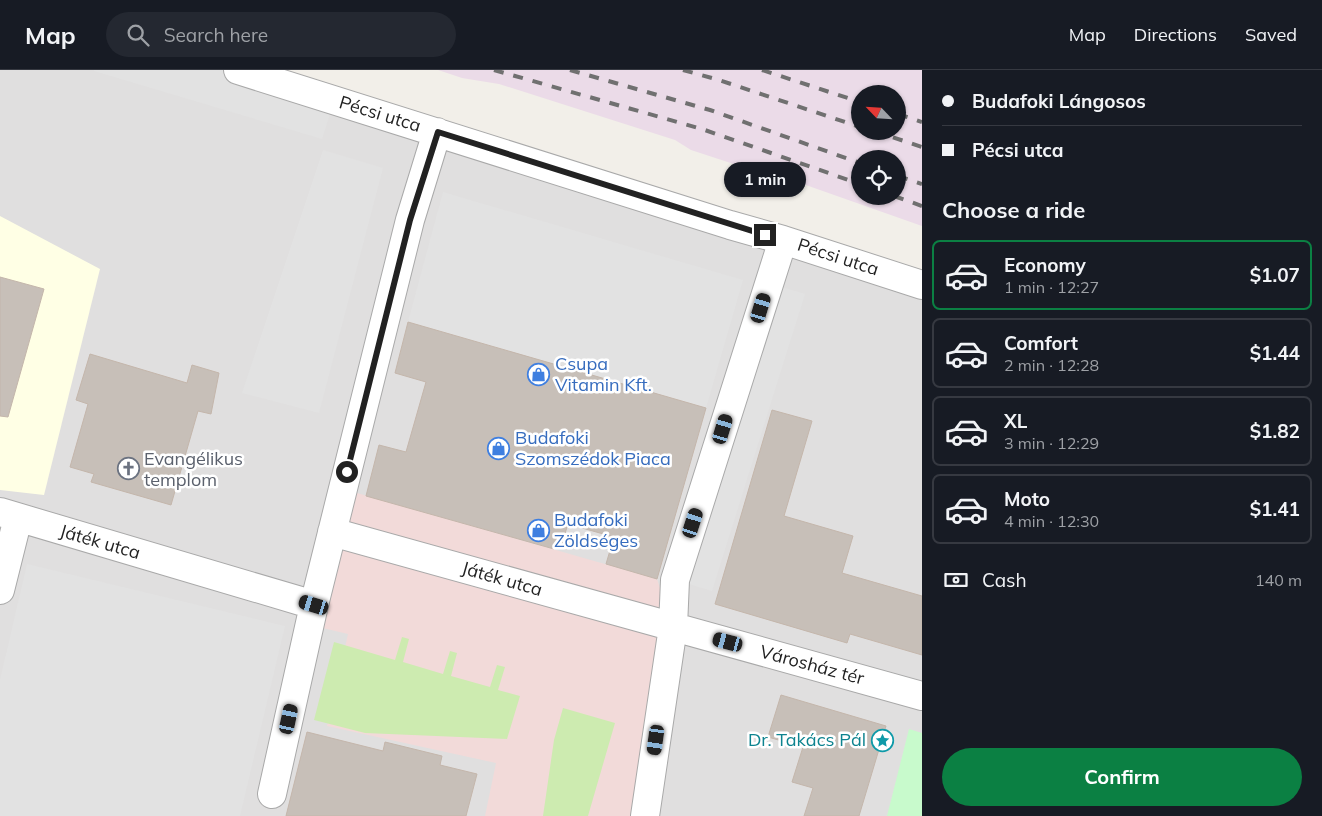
<!DOCTYPE html>
<meta charset="utf-8">
<style>
:root{--surface:#171b24;--page:#242831;--text:#f1f3f6;--muted:#9ea1a6;--line:#363941;--accent:#0b8043}
body{margin:0;font-family:Mulish,sans-serif;background:var(--page);color:var(--text);height:100vh;display:flex;flex-direction:column;font-size:19px;white-space:nowrap}
*{box-sizing:border-box;margin:0}
p{font-size:16px;color:var(--muted)}
.icon{flex:none;width:28px;height:28px;fill:none;stroke:currentColor;stroke-width:2;stroke-linecap:round;stroke-linejoin:round}
.map{position:relative;flex:1;overflow:hidden}
.panel{display:flex;flex-direction:column;background:var(--surface);width:400px}
.panel>*{flex:none}
.banner{display:grid;align-content:center;height:110px;padding:0 20px;background:var(--surface)}
.needle{width:32px;rotate:295deg}
.tools{position:absolute;left:851px;top:15px;display:grid;gap:10px}
.tools a{display:grid;place-items:center;width:55px;height:55px;border-radius:50%;background:var(--surface);box-shadow:0 1px 4px #0004;font-size:25px}
.end{position:absolute;width:22px;height:22px;margin:-11px;border:6px solid #222;background:#fff;box-shadow:0 0 0 2px #fff}
.from{border-radius:50%}
.bubble{position:absolute;height:35px;border-radius:18px;background:var(--surface);box-shadow:0 1px 4px #0004;font-size:16px;font-weight:700;line-height:35px;text-align:center}
.car{position:absolute;width:15px;height:30px;margin:-15px -8px;border-radius:6px;box-shadow:0 0 4px 1px #0007;background:linear-gradient(#222 24%,#8ab4d8 0 40%,#222 0 76%,#8ab4d8 0 86%,#222 0)}
.banner b{display:flex;align-items:center;gap:18px;height:48px;font-size:19px}
.banner b+b{border-top:1px solid var(--line)}
.banner i{width:12px;height:12px;background:var(--text)}
ul{padding:0;list-style:none}
li{display:flex;align-items:center;gap:15px;height:70px;margin:0 10px 8px;padding:0 10px;border:2px solid var(--line);border-radius:8px}
li div{flex:1}
li b{display:block;font-size:19px}
li em{font-style:normal;font-weight:700}
li.active{border-color:var(--accent)}
li>.icon{width:45px;height:45px;stroke-width:1.5}
h2{padding:0 20px;font-size:22px;line-height:60px}
.pay{display:flex;align-items:center;gap:12px;height:55px;padding:0 20px;font-size:19px}
.pay p{margin-inline-start:auto}
.primary-button{display:flex;gap:10px;margin-top:auto;padding:10px 20px}
.primary-button a{flex:1;height:58px;border-radius:30px;background:var(--accent);color:#fff;font-size:20px;font-weight:700;line-height:58px;text-align:center}
header{display:flex;align-items:center;gap:30px;box-sizing:border-box;height:70px;padding:0 25px;background:var(--surface);border-bottom:1px solid var(--line)}
header strong{font-size:24px}
nav{display:flex;gap:28px;margin-inline-start:auto;font-size:18px}
.search{width:350px;height:45px;background:var(--page);display:flex;align-items:center;gap:12px;box-sizing:border-box;padding:0 18px;border-radius:28px;color:var(--muted);font-size:19px}
main{display:flex;flex:1;min-height:0}
.map>svg:first-child{display:block}
</style>
<header>
<strong>Map</strong>
<div class="search"><svg class="icon" aria-label="search" viewBox="0 0 24 24"><circle cx="10" cy="10" r="6"/><path d="M15 15l6 6"/></svg>Search here</div>
<nav><a>Map</a><a>Directions</a><a>Saved</a></nav>
</header>
<main>
<div class="map">
<svg width="922" height="746" viewBox="0 0 922 746">
<rect width="100%" height="100%" fill="#f2efe9"/>
<path fill="#e0dfdf" d="M0 0H190L922 228V746H0Z"/>
<path fill="#f2dad9" d="M343 419 657 509 673 557 645 746H485L496 693 327 656 348 564 310 555Z"/>
<path fill="#ebdbe8" fill-rule="evenodd" d="M438 0H922V156L769 102 749 99 691 80 675 70 499 14 462 8ZM860 24H898V61H860ZM860 89H898V126H860Z"/>
<path fill="#ffffe5" d="M0 146 100 199 44 425 0 420Z"/>
<path fill="#cdebb0" d="M402 567 409 569 403 592 443 604 450 581 457 583 451 606 490 617 497 595 505 597 498 620 520 626 507 669 365 663 314 650 334 572 395 590Z
M563 638 615 653 588 746H543L554 670Z"/>
<path fill="#c8facc" d="M909 659 922 663V746H887Z"/>
<path fill="#e2e2e2" d="M94 0H238L334 31 322 69 94 1Z
M323 80 383 98 319 343 242 323Z
M443 122 743 210 706 338 408 252Z
M769 213 805 224 712 521 675 510Z
M27 494 285 556 240 746H0V610Z"/>
<path fill="#c7bfb8" stroke="#c4b6ab" d="M0 207 44 219 8 347 0 346Z
M408 252 706 338 657 509 606 494 614 467 568 454 562 473 557 471 554 479 366 426 379 375 406 382 426 312 395 303Z
M90 284 187 313 192 295 219 303 211 344 198 341 171 435 91 412 94 404 70 397 88 334 76 330Z
M772 340 812 351 784 446 853 466 842 503 922 526V585L850 564 847 573 715 534Z
M781 625 886 656 859 746H804L813 718 792 712 803 677 768 667Z
M307 662 383 681 385 672 442 686 440 695 477 704 466 746H286Z"/>
<g fill="none" stroke-linecap="round" stroke-linejoin="round">
<defs>
<path id="street" d="M238 0 730 155 783 170 922 215
M0 442 314 535
M332 462 922 626
M0 520 18 448
M272 724 314 535 410 150 437 62
M645 746 673 557 675 510 783 170"/>
</defs>
<use href="#street" stroke="#a9a9a9" stroke-width="30"/>
<use href="#street" stroke="#fff" stroke-width="28"/>
<path stroke="#707070" stroke-width="4" stroke-dasharray="10 10" stroke-linecap="butt" d="M494 0 702 59 860 114
M570 0 710 40 860 93
M683 0 719 10 860 57
M762 0 860 32
M898 44 922 52
M874 61 922 77
M898 106 922 114
M894 126 922 136"/>
</g>
<g fill="none" stroke-linecap="round" stroke-linejoin="round">
<path stroke="#222" stroke-width="6" d="M347 402 410 150 438 62 765 165"/>
</g>
<defs>
<symbol id="shop-ring" viewBox="-11 -11 22 22"><circle r="9.5" fill="#fff" stroke="#3f7fe0" stroke-width="1.5"/><path d="M-5-2.5h2.3a2.7 3.5 0 0 1 5.4 0H5L5.5 6h-11ZM-1.5-2.5h3a1.5 2.3 0 0 0-3 0Z" fill="#3f7fe0"/></symbol>
<symbol id="church-ring" viewBox="-11 -11 22 22"><circle r="9.5" fill="#fff" stroke="#6b7280" stroke-width="1.5"/><path d="M-1.2-6h2.4v3.5h3.3v2.4h-3.3V6h-2.4V-.1h-3.3v-2.4h3.3Z" fill="#6b7280"/></symbol>
<symbol id="sight-ring" viewBox="-11 -11 22 22"><circle r="9.5" fill="#fff" stroke="#0f9aa8" stroke-width="1.5"/><path d="M0-6L1.8-2.2L6-1.7L2.9 1.2L3.7 5.4L0 3.3L-3.7 5.4L-2.9 1.2L-6-1.7L-1.8-2.2Z" fill="#0f9aa8"/></symbol>
</defs>
<g fill-rule="evenodd">
<use href="#shop-ring" x="526" y="292" width="25" height="25"/>
<use href="#shop-ring" x="486" y="366" width="25" height="25"/>
<use href="#church-ring" x="116" y="386" width="25" height="25"/>
<use href="#shop-ring" x="526" y="448" width="25" height="25"/>
<use href="#sight-ring" x="870" y="658" width="25" height="25"/>
</g>
<g text-anchor="middle" stroke-width="5" stroke-linejoin="round" paint-order="stroke">
<g font-size="18" fill="#222" stroke="#fff">
<text transform="translate(380 44) rotate(17)" y="6">Pécsi utca</text>
<text transform="translate(838 187) rotate(18)" y="6">Pécsi utca</text>
<text transform="translate(100 472) rotate(16)" y="6">Játék utca</text>
<text transform="translate(502 509) rotate(16)" y="6">Játék utca</text>
<text transform="translate(812 595) rotate(15)" y="6">Városház tér</text>
</g>
<g font-size="18" fill="#366cbe" stroke="#fff" text-anchor="start">
<text x="555" y="300">Csupa<tspan x="555" dy="21">Vitamin Kft.</tspan></text>
<text x="515" y="374">Budafoki<tspan x="515" dy="21">Szomszédok Piaca</tspan></text>
<text x="554" y="456">Budafoki<tspan x="554" dy="21">Zöldséges</tspan></text>
</g>
<g font-size="18" fill="#5b616d" stroke="#fff" text-anchor="start">
<text x="144" y="395">Evangélikus<tspan x="144" dy="21">templom</tspan></text>
</g>
<g font-size="18" fill="#0d838f" stroke="#fff" text-anchor="end">
<text x="866" y="676">Dr. Takács Pál</text>
</g>
</g>
</svg>
<div class="tools">
<a><svg class="needle" viewBox="-14 -14 28 28"><path d="M0-13l5 13h-10z" fill="#e53935"/><path d="M0 13l5-13h-10z" fill="#9ea1a6"/></svg></a>
<a><svg class="icon" aria-label="locate" viewBox="0 0 24 24"><circle cx="12" cy="12" r="6"/><path d="M12 2v4M12 18v4M2 12h4M18 12h4"/></svg></a>
</div>
<i class="end from" style="left:347px;top:402px"></i>
<i class="end" style="left:765px;top:165px"></i>
<div class="bubble" style="left:724px;top:92px;width:82px">1 min</div>
<i class="car" style="left:761px;top:238px;rotate:17deg"></i>
<i class="car" style="left:723px;top:359px;rotate:17deg"></i>
<i class="car" style="left:693px;top:453px;rotate:18deg"></i>
<i class="car" style="left:314px;top:535px;rotate:287deg"></i>
<i class="car" style="left:728px;top:572px;rotate:285deg"></i>
<i class="car" style="left:289px;top:649px;rotate:12deg"></i>
<i class="car" style="left:656px;top:670px;rotate:188deg"></i>
</div>
<section class="panel">
<div class="banner">
<b><i class="from"></i>Budafoki Lángosos</b>
<b><i></i>Pécsi utca</b>
</div>
<h2>Choose a ride</h2>
<ul>
<li class="active"><svg class="icon" aria-label="car" viewBox="0 0 24 24"><path d="M5 17H2v-5l4-1 3-4h7l3 4 3 1v5h-3M9 17h6M6 11h13"/><circle cx="7" cy="17" r="2"/><circle cx="17" cy="17" r="2"/></svg><div><b>Economy</b><p>1 min · 12:27</p></div><em>$1.07</em></li>
<li><svg class="icon" aria-label="car" viewBox="0 0 24 24"><path d="M5 17H2v-5l4-1 3-4h7l3 4 3 1v5h-3M9 17h6M6 11h13"/><circle cx="7" cy="17" r="2"/><circle cx="17" cy="17" r="2"/></svg><div><b>Comfort</b><p>2 min · 12:28</p></div><em>$1.44</em></li>
<li><svg class="icon" aria-label="car" viewBox="0 0 24 24"><path d="M5 17H2v-5l4-1 3-4h7l3 4 3 1v5h-3M9 17h6M6 11h13"/><circle cx="7" cy="17" r="2"/><circle cx="17" cy="17" r="2"/></svg><div><b>XL</b><p>3 min · 12:29</p></div><em>$1.82</em></li>
<li><svg class="icon" aria-label="car" viewBox="0 0 24 24"><path d="M5 17H2v-5l4-1 3-4h7l3 4 3 1v5h-3M9 17h6M6 11h13"/><circle cx="7" cy="17" r="2"/><circle cx="17" cy="17" r="2"/></svg><div><b>Moto</b><p>4 min · 12:30</p></div><em>$1.41</em></li>
</ul>
<div class="pay"><svg class="icon" aria-label="cash" viewBox="0 0 24 24"><path d="M3 7h18v10H3z"/><circle cx="12" cy="12" r="2"/></svg>Cash<p>140 m</p></div>
<div class="primary-button"><a>Confirm</a></div>
</section>
</main>
